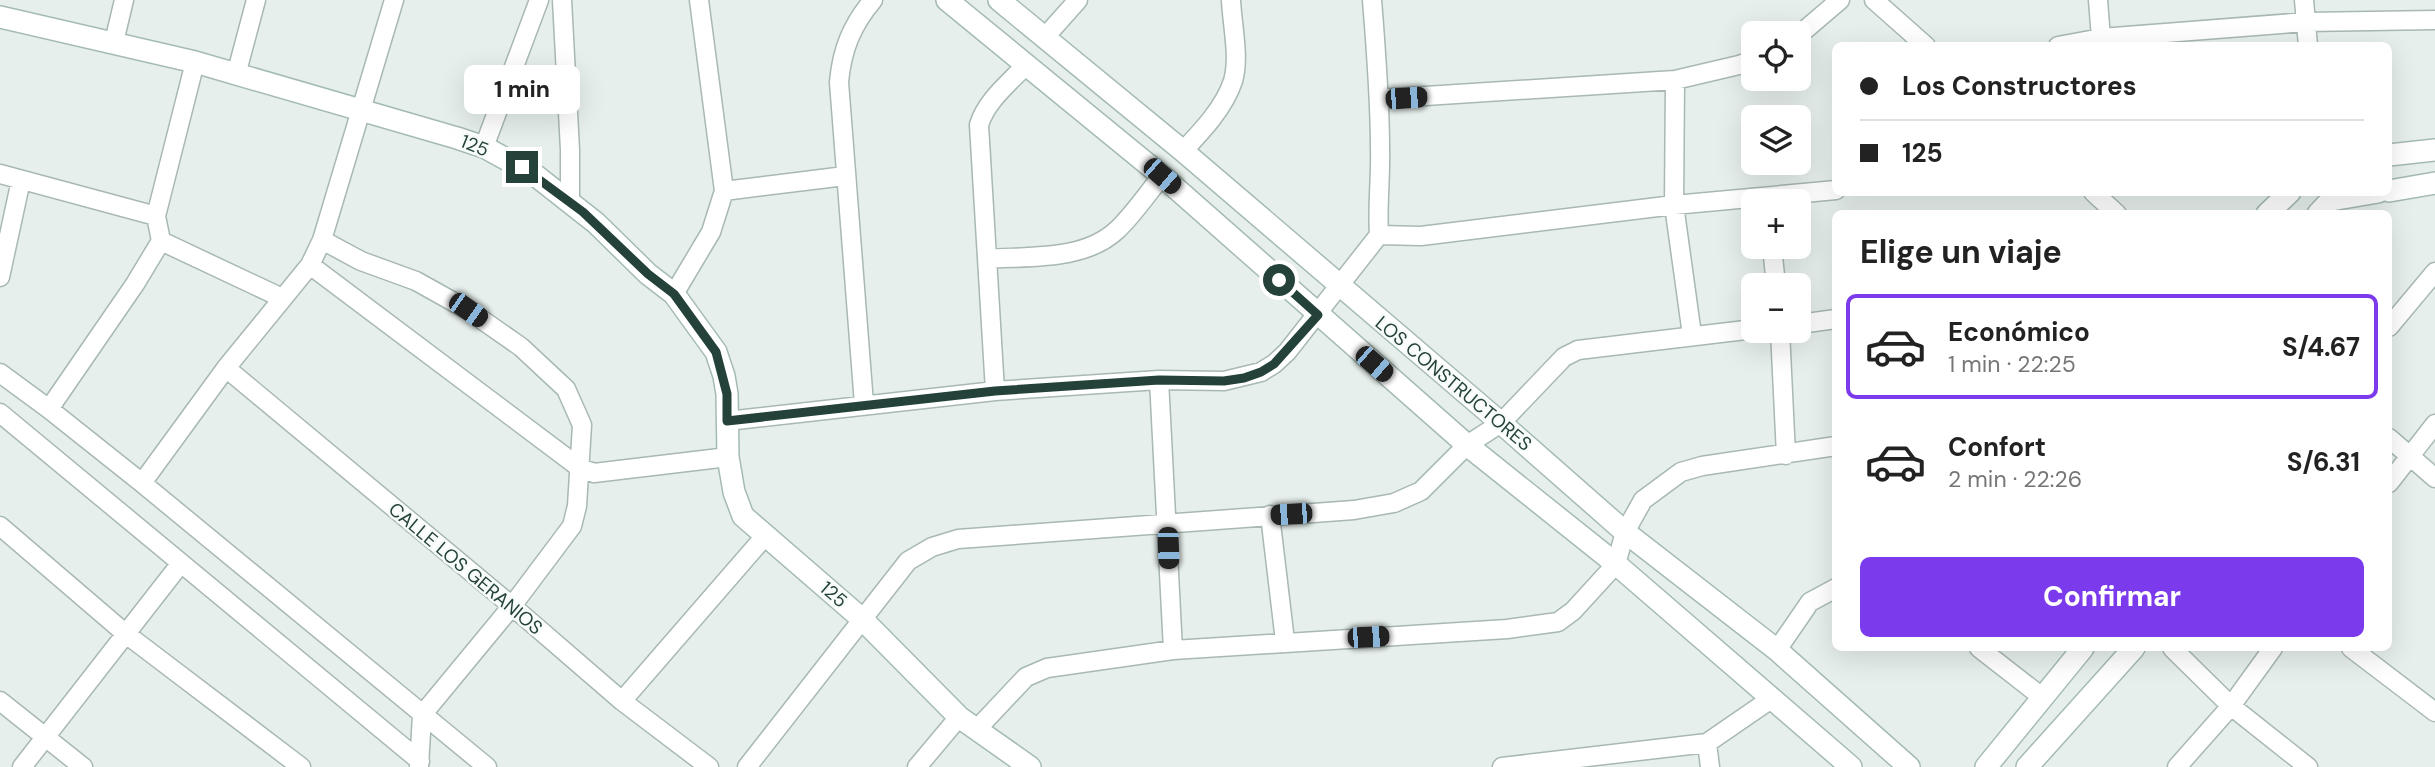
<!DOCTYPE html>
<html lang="es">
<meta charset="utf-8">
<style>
:root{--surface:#fff;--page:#f6f6f6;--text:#222;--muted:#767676;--line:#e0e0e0;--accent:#7c3aed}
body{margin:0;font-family:"DM Sans",sans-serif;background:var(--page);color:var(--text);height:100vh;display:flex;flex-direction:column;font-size:26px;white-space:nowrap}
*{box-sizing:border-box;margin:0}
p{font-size:23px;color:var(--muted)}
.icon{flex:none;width:38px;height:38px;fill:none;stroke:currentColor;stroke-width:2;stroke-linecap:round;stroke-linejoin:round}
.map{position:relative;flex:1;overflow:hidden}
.panel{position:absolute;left:1832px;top:210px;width:560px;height:441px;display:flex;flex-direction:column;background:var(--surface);border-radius:10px;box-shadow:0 7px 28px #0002}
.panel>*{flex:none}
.guide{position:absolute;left:1832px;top:42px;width:560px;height:154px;border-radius:10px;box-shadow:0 7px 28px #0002;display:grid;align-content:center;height:154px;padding:0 28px;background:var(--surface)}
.controls{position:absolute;left:1741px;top:21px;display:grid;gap:14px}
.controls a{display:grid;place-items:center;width:70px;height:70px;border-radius:10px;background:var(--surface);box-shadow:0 7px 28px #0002;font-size:35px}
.end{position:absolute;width:32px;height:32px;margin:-16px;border:9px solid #24423a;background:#fff;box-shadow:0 0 0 4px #fff}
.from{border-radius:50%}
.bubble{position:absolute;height:49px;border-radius:10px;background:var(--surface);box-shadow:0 7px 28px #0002;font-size:23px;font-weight:700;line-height:49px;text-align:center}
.car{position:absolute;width:21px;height:42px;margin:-21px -10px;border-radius:9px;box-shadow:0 0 5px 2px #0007;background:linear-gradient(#222 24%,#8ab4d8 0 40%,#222 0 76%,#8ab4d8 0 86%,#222 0)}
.guide b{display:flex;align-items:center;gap:24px;height:66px;font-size:26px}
.guide b+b{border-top:2px solid var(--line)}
.guide i{width:18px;height:18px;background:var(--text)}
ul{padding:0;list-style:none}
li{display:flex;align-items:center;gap:21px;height:105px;margin:0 14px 10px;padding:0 14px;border:4px solid transparent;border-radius:10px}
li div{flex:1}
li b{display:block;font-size:26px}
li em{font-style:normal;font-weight:700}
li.active{border-color:var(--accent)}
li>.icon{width:63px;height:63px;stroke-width:1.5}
h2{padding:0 28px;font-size:32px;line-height:84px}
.action{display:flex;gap:14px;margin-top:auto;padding:14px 28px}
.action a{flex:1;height:80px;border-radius:10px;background:var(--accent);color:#fff;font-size:28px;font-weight:700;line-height:80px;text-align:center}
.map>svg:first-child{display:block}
</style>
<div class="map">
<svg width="2435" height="767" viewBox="0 0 2435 767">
<rect width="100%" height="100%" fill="#e6efeb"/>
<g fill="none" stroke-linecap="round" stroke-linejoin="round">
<defs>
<path id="street" d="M562 0 570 150V201
M1372 0C1376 49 1380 98 1380 148 1381 177 1377 206 1379 235
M1874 0 1926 46
M2098 0 2101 38
M2304 0 2308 46
M1799 35 1840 0
M1045 37 1078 0
M114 42 124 0
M2058 46 2101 38 2306 22 2435 20
M236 75 256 0
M1675 80 1674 205 1692 335
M1379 99 1675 80 1739 65 1754 60
M484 147 539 0
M1183 151C1202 131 1224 108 1233 81 1240 57 1232 25 1231 0
M0 174 156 216
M724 191 845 176
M2093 192 2117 214
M322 240 361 261 416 281 468 310 521 347 566 389 582 425 577 506 572 526 512 606 422 715 419 767
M161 241 282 298
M1772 247 1776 285
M987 259C1029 256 1084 261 1117 230 1133 215 1147 194 1162 176
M310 265 580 468 594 473 728 457
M0 277 21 180
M674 294 711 232 724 191 699 0
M1799 324 1836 319
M2389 327 2435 272
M1780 331 1786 455
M226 368 512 606 622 701 709 767
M0 373 49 409 142 483 487 767
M1159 380 1173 650
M995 391 979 125C986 101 1009 83 1026 65
M864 404 839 82C842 49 852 25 873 0
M49 409 135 284 161 241 156 216 195 62
M0 413 420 761
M727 421 995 391 1159 380 1224 381 1261 372 1274 364 1287 352 1379 235 1421 236 1674 205 1836 190
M2389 438 2435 478
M142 483 226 368 310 265 322 240 394 0
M2389 483 2435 424
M1270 515 1285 641
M0 526 126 634 301 767
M1979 648 2042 697
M2172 648 2231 706 2308 767
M2351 648 2435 712
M1777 650 1810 602 1836 588
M0 701 83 767
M622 701 766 535
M977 729 1026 677 1047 668 1173 650 1507 629 1558 622 1573 611 1616 564 1625 532 1643 500 1681 472 1702 466 1836 446
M1707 743 1710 767
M22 767 181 563
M747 767 908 561 932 547 958 539 1354 510 1394 503 1421 491 1467 445 1501 423 1564 357 1578 350 1754 329
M917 767 959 717
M1502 767 1707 743 1771 699
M2177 767 2231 706 2273 648"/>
<path id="secondary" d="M947 0 1162 176 1467 445 1616 564 1851 767
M999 0 1183 151 1501 423 1625 532 1777 650 1909 767
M0 17 195 62 457 138 484 147 535 175 596 223 648 274 674 294 716 352 724 376 727 394 728 457 734 492 743 516 862 619 959 717 1030 767
M2389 155 2435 150
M2389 191 2435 183
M2267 214 2290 192
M2318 214 2331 200 2378 192
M1986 767 2083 648
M2027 767 2134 648"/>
</defs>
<use href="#street" stroke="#a8b8b2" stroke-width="21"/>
<use href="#secondary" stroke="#a4bbb3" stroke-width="24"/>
<use href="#street" stroke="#fff" stroke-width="18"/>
<use href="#secondary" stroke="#fff" stroke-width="21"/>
</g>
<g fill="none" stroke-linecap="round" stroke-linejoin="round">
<path stroke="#24423a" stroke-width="9" d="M522 167 583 212 648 274 674 294 716 352 727 394V421L995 391 1159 380 1224 381 1244 378 1261 372 1274 364 1318 315 1279 280"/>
</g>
<g text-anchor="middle" stroke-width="5" stroke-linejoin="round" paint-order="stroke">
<g font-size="19" fill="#24423a" stroke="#f7fbf9">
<text transform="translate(475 145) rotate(22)" y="7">125</text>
<text transform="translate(1454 383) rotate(40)" y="7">LOS CONSTRUCTORES</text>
<text transform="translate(466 568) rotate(40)" y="7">CALLE LOS GERANIOS</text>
<text transform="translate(834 594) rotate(41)" y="7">125</text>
</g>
</g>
</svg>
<div class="controls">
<a><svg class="icon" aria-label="locate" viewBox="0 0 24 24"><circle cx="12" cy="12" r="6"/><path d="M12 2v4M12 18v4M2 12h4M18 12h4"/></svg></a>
<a><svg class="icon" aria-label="layers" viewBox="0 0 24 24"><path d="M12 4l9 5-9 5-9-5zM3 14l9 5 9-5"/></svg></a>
<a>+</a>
<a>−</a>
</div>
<i class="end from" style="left:1279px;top:280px"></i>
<i class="end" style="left:522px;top:167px"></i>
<div class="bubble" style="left:464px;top:65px;width:116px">1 min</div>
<i class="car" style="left:1406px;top:98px;rotate:86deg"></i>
<i class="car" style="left:1162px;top:176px;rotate:131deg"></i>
<i class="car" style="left:468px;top:310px;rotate:125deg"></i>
<i class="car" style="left:1374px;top:364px;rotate:131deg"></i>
<i class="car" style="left:1291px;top:514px;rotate:267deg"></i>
<i class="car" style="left:1168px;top:548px;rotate:178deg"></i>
<i class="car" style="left:1368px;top:637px;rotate:87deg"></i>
<div class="guide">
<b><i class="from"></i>Los Constructores</b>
<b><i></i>125</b>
</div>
<section class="panel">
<h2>Elige un viaje</h2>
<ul>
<li class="active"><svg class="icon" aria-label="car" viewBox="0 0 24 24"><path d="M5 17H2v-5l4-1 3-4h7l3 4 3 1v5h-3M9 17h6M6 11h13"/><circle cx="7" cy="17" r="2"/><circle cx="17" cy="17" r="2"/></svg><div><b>Económico</b><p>1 min · 22:25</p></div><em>S/4.67</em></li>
<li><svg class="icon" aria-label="car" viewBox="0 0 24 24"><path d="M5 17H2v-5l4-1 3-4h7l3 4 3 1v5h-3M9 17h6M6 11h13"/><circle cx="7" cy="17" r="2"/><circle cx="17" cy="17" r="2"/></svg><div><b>Confort</b><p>2 min · 22:26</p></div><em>S/6.31</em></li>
</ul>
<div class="action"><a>Confirmar</a></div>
</section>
</div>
